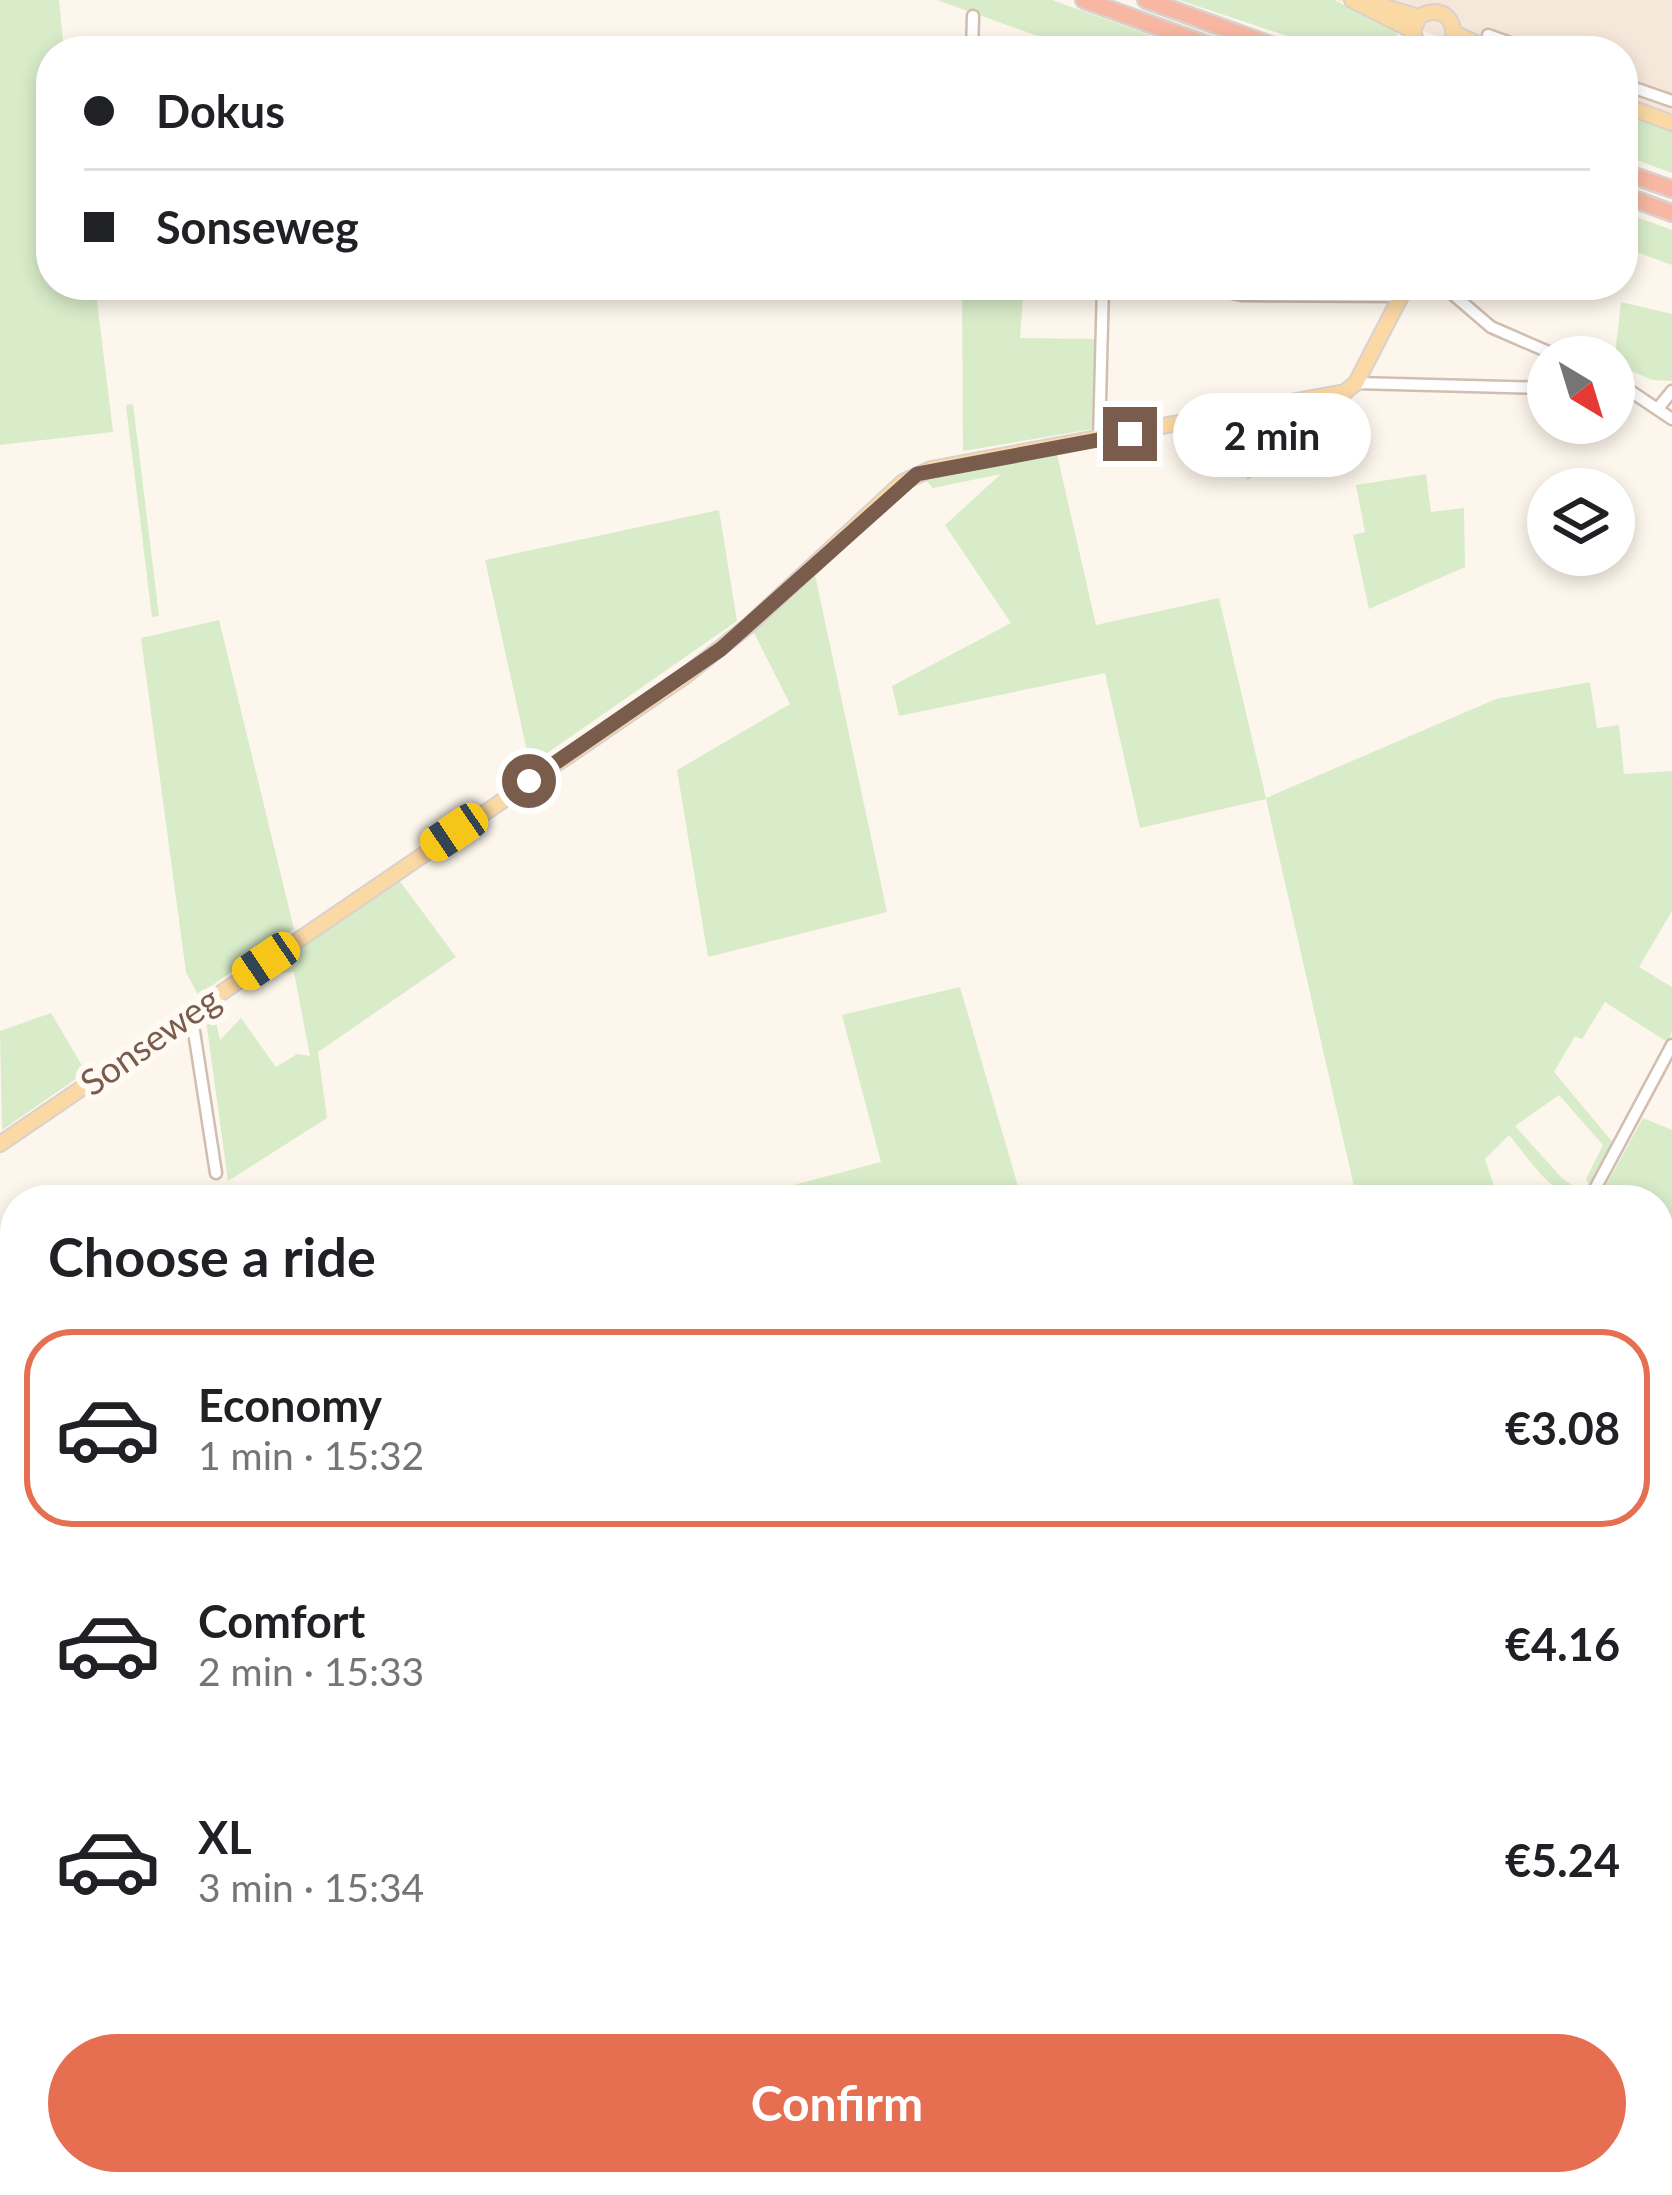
<!DOCTYPE html>
<meta charset="utf-8">
<style>
:root{--surface:#fff;--page:#f6f6f6;--text:#202124;--muted:#757577;--line:#e0e0e0;--accent:#e76f51}
body{margin:0;font-family:Lato,sans-serif;background:var(--page);color:var(--text);height:100vh;display:flex;flex-direction:column;font-size:45px;white-space:nowrap}
*{box-sizing:border-box;margin:0}
p{font-size:39px;color:var(--muted)}
.icon{flex:none;width:66px;height:66px;fill:none;stroke:currentColor;stroke-width:2;stroke-linecap:round;stroke-linejoin:round}
.map{position:relative;flex:1;overflow:hidden}
.details{position:absolute;left:0px;top:1185px;width:1674px;height:1011px;display:flex;flex-direction:column;background:var(--surface);border-radius:48px 48px 0 0;box-shadow:0 6px 18px #0003}
.details>*{flex:none}
.banner{position:absolute;left:36px;top:36px;width:1602px;height:264px;border-radius:48px;box-shadow:0 6px 18px #0003;display:grid;align-content:center;height:264px;padding:0 48px;background:var(--surface)}
.needle{width:78px;rotate:142deg}
.fabs{position:absolute;left:1527px;top:336px;display:grid;gap:24px}
.fabs a{display:grid;place-items:center;width:108px;height:108px;border-radius:50%;background:var(--surface);box-shadow:0 6px 18px #0003;font-size:60px}
.end{position:absolute;width:54px;height:54px;margin:-27px;border:15px solid #7a5c4d;background:#fff;box-shadow:0 0 0 6px #fff}
.from{border-radius:50%}
.bubble{position:absolute;height:84px;border-radius:42px;background:var(--surface);box-shadow:0 6px 18px #0003;font-size:39px;font-weight:700;line-height:84px;text-align:center}
.car{position:absolute;width:36px;height:72px;margin:-36px -18px;border-radius:15px;box-shadow:0 0 9px 3px #0007;background:linear-gradient(#f5c518 24%,#345 0 40%,#f5c518 0 76%,#345 0 86%,#f5c518 0)}
.banner b{display:flex;align-items:center;gap:42px;height:114px;font-size:45px}
.banner b+b{border-top:3px solid var(--line)}
.banner i{width:30px;height:30px;background:var(--text)}
ul{padding:0;list-style:none}
li{display:flex;align-items:center;gap:36px;height:198px;margin:0 24px 18px;padding:0 24px;border:6px solid transparent;border-radius:48px}
li div{flex:1}
li b{display:block;font-size:45px}
li em{font-style:normal;font-weight:700}
li.selected{border-color:var(--accent)}
li>.icon{width:108px;height:108px;stroke-width:1.5}
h2{padding:0 48px;font-size:54px;line-height:144px}
.primary-button{display:flex;gap:24px;margin-top:auto;padding:24px 48px}
.primary-button a{flex:1;height:138px;border-radius:72px;background:var(--accent);color:#fff;font-size:48px;font-weight:700;line-height:138px;text-align:center}
.map>svg:first-child{display:block}
</style>
<div class="map">
<svg width="1672" height="2195" viewBox="0 0 1672 2195">
<rect width="100%" height="100%" fill="#fdf6ec"/>
<path fill="#f5e8da" d="M1337 0H1672V126L1623 107V51H1478Z"/>
<path fill="#d8ecc9" d="M0 0H59L64 51H51V285H95L113 432 0 445Z
M937 0H1052L1194 51H1080Z
M1179 0H1334L1395 28 1403 51H1332Z
M1623 111 1672 129V173L1623 155Z
M1623 212 1672 230V265L1623 247Z
M962 285H1024L1020 338 1097 339 1093 429 963 451Z
M1621 302 1672 314V381L1652 380 1614 363Z
M133 404 159 616 152 617 126 405Z
M1318 407 1319 417 1290 423 1305 464 1301 465 1293 456 1247 480 1229 423Z
M1057 454 1096 625 1219 598 1266 798 1496 699 1590 682 1597 728 1619 725 1624 774 1672 771V911L1639 967 1672 987V1032L1667 1042 1605 1002 1582 1039 1575 1036 1554 1072 1615 1145 1591 1188 1586 1179 1603 1145 1559 1095 1515 1126 1562 1178 1586 1195 1584 1200C1553 1199 1528 1157 1509 1135L1485 1159 1499 1200H1357L1266 799 1140 828 1105 673 899 716 892 686 1011 623 945 525 1001 474 933 488 924 478Z
M1426 474 1431 512 1464 508 1465 567 1369 609 1353 535 1365 532 1356 485Z
M719 510 737 621 530 765 485 560Z
M815 575 887 912 708 957 677 770 790 704 753 631Z
M219 620 294 929 198 995 186 972 141 638Z
M399 880 456 957 318 1052 327 1118 228 1181 205 1013H214L220 1040 241 1018 276 1067 297 1054 310 1056 294 972 282 973 278 963Z
M960 987 1022 1200H736L881 1162 842 1015Z
M51 1013 86 1072 2 1130 0 1031Z
M1643 1118 1672 1130V1369H1659V1200H1598Z
M348 2181H768L766 2195H349Z
M793 2181H884L887 2195H790Z
M1021 2181H1330L1331 2195H1022Z"/>
<g fill="none" stroke-linecap="round" stroke-linejoin="round">
<defs>
<path id="minor" d="M1488 35 1533 51
M972 51 973 16
M1623 84 1672 101
M1192 285 1242 295 1401 296
M1442 285 1491 327 1560 357
M1614 380 1672 419
M1356 383 1548 388
M1659 407 1672 391
M1099 440 1103 285
M191 1012 216 1173
M1589 1200 1672 1045
M1659 1928 1672 1923
M780 2195 782 2181"/>
<path id="major" d="M1352 0 1413 31
M1366 1 1419 17
M1454 33 1493 51
M1450 44 1467 51
M1426 51 1417 44 1413 31 1419 17C1438 5 1456 16 1453 39L1440 51
M1623 105 1672 123
M0 1144 685 676 748 626 903 482 931 469 1345 392 1356 383 1401 296 1411 285"/>
<path id="highway" d="M1084 0 1225 51
M1146 0 1288 51
M1623 172 1672 189
M1623 195 1672 213"/>
</defs>
<use href="#minor" stroke="#d1beb0" stroke-width="15"/>
<use href="#major" stroke="#dad1cd" stroke-width="18"/>
<use href="#highway" stroke="#dad1cd" stroke-width="20"/>
<use href="#minor" stroke="#fff" stroke-width="10"/>
<use href="#major" stroke="#fbd9a5" stroke-width="14"/>
<use href="#highway" stroke="#f7b7a3" stroke-width="15"/>
</g>
<g fill="none" stroke-linecap="round" stroke-linejoin="round">
<path stroke="#7a5c4d" stroke-width="15" d="M529 781 721 649 917 474 1130 434"/>
</g>
<g text-anchor="middle" stroke-width="12" stroke-linejoin="round" paint-order="stroke">
<g font-size="36" fill="#7a5c4d" stroke="#fffaf3">
<text transform="translate(150 1041) rotate(-35)" y="13">Sonseweg</text>
</g>
</g>
</svg>
<div class="fabs">
<a><svg class="needle" viewBox="-14 -14 28 28"><path d="M0-13l5 13h-10z" fill="#e53935"/><path d="M0 13l5-13h-10z" fill="#757577"/></svg></a>
<a><svg class="icon" aria-label="layers" viewBox="0 0 24 24"><path d="M12 4l9 5-9 5-9-5zM3 14l9 5 9-5"/></svg></a>
</div>
<i class="end from" style="left:529px;top:781px"></i>
<i class="end" style="left:1130px;top:434px"></i>
<div class="bubble" style="left:1173px;top:393px;width:198px">2 min</div>
<i class="car" style="left:454px;top:832px;rotate:236deg"></i>
<i class="car" style="left:266px;top:961px;rotate:236deg"></i>
<div class="banner">
<b><i class="from"></i>Dokus</b>
<b><i></i>Sonseweg</b>
</div>
<section class="details">
<h2>Choose a ride</h2>
<ul>
<li class="selected"><svg class="icon" aria-label="car" viewBox="0 0 24 24"><path d="M5 17H2v-5l4-1 3-4h7l3 4 3 1v5h-3M9 17h6M6 11h13"/><circle cx="7" cy="17" r="2"/><circle cx="17" cy="17" r="2"/></svg><div><b>Economy</b><p>1 min · 15:32</p></div><em>€3.08</em></li>
<li><svg class="icon" aria-label="car" viewBox="0 0 24 24"><path d="M5 17H2v-5l4-1 3-4h7l3 4 3 1v5h-3M9 17h6M6 11h13"/><circle cx="7" cy="17" r="2"/><circle cx="17" cy="17" r="2"/></svg><div><b>Comfort</b><p>2 min · 15:33</p></div><em>€4.16</em></li>
<li><svg class="icon" aria-label="car" viewBox="0 0 24 24"><path d="M5 17H2v-5l4-1 3-4h7l3 4 3 1v5h-3M9 17h6M6 11h13"/><circle cx="7" cy="17" r="2"/><circle cx="17" cy="17" r="2"/></svg><div><b>XL</b><p>3 min · 15:34</p></div><em>€5.24</em></li>
</ul>
<div class="primary-button"><a>Confirm</a></div>
</section>
</div>
